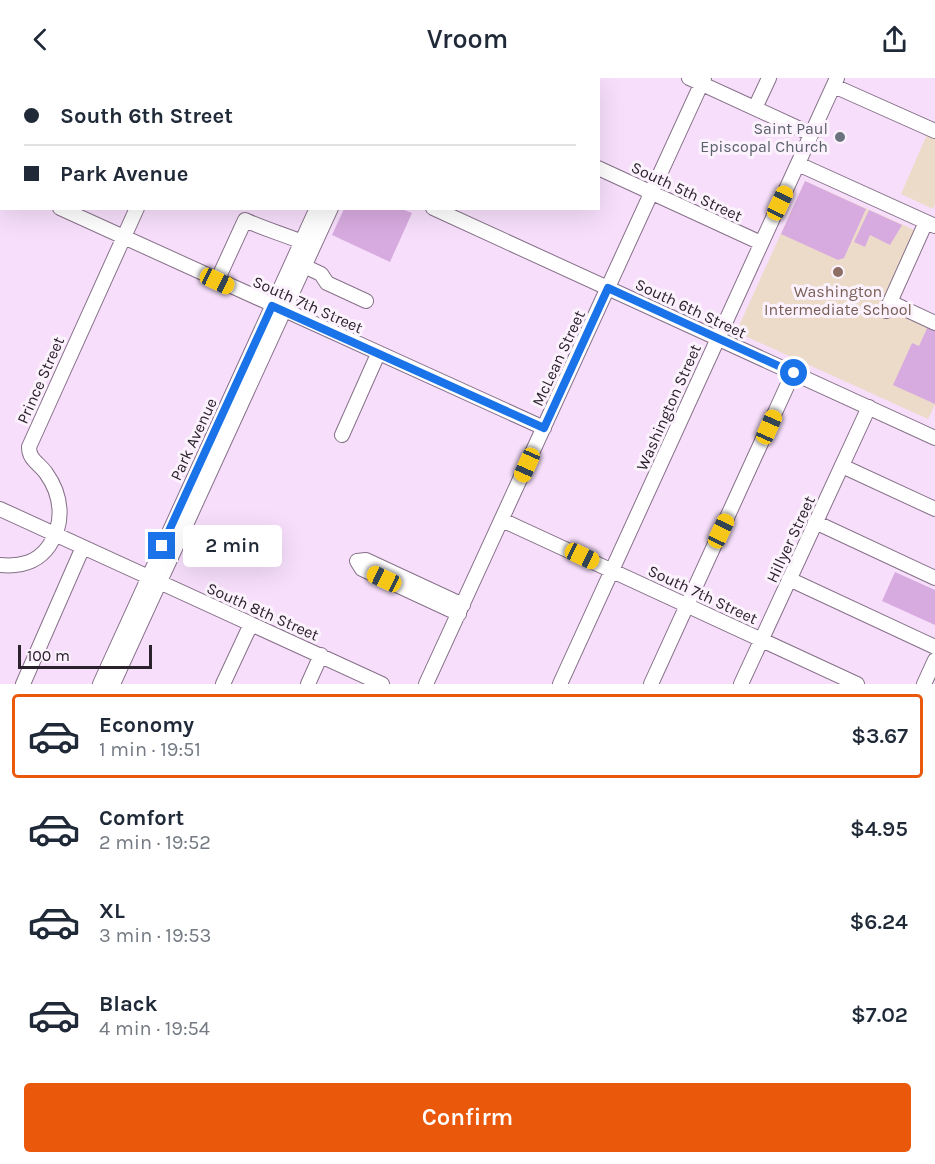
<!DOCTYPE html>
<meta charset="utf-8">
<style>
:root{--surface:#fff;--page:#f2f2f3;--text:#1f2937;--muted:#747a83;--line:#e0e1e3;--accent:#ea580c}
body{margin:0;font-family:Karla,sans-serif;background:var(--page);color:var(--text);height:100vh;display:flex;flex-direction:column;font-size:22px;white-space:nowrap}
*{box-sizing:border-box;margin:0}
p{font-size:20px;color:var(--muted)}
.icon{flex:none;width:33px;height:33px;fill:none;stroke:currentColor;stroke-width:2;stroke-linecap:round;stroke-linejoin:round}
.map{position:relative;height:606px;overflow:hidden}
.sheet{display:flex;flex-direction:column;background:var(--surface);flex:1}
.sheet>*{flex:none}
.guide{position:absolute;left:0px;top:0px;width:600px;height:132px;box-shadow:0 6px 24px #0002;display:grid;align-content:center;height:132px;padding:0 24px;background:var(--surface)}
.scale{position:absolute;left:18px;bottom:15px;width:134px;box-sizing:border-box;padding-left:6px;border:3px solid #2a212c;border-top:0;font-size:16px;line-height:21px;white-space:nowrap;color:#2a212c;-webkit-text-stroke:4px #fcf2fd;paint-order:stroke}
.end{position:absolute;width:27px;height:27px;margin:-14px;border:8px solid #1a73e8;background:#fff;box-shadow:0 0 0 3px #fff}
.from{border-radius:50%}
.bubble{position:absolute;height:42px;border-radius:6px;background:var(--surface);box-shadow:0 6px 24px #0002;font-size:20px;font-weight:600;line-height:42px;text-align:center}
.car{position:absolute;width:18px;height:36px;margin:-18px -9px;border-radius:8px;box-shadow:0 0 4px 2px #0007;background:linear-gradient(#f5c518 24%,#345 0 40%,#f5c518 0 76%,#345 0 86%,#f5c518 0)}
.guide b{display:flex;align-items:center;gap:21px;height:57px;font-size:22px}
.guide b+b{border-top:2px solid var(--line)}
.guide i{width:15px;height:15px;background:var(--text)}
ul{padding:10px 0 0;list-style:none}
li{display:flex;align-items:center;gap:18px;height:84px;margin:0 12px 9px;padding:0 12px;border:3px solid transparent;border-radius:6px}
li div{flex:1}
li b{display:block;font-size:22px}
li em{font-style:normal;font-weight:600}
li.selected{border-color:var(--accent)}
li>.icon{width:54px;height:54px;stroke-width:1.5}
.action{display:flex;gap:12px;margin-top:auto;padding:12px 24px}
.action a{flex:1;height:69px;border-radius:6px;background:var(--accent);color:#fff;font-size:24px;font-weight:600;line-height:69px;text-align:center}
header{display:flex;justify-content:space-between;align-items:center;height:78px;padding:0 24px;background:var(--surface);font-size:27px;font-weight:600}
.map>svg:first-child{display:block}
</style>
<header><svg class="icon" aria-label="back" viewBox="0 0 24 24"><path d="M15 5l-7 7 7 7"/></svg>Vroom<svg class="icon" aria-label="share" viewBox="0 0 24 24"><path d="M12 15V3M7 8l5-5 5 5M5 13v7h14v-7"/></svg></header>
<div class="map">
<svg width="935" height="606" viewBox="0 0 935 606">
<rect width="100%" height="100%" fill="#f7dffb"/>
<path fill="#eddbca" d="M929 52 935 55V126L933 131 901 116Z
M805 103 928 158 896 229 935 247V327L928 341 736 254Z"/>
<path fill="#d8abe0" d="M805 103 866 131 844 180 838 182 781 156Z
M344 131H402L412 135 390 184 332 157Z
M869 132 902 147 890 167 870 157 865 169 854 164Z
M929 246 935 248V326L893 307 912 265 919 268Z
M895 494 935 512V547L882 523Z"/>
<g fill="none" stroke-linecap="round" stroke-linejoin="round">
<defs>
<path id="minor" d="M146 0 150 2
M402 0 405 2
M689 0 811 56
M196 2V0
M377 2 378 0
M390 2V0
M437 2V0
M571 2V0
M834 8 935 53
M0 11 2 8
M755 30 769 0
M798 86 935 148
M598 90 761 165
M0 105H2
M60 130 544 350
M433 130 935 360
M304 188 321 196 327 205 366 223
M217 203 245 142C264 151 283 156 302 164
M890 224 935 245
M886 233 926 144
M342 357 378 276
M842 388 935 431
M0 431 382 606
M502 442 857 606
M815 444 935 500
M0 487C20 489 37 485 49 468 65 445 62 417 46 395 39 385 29 382 29 369L137 130
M789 501 935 569
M459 536 362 491 357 483 366 482 463 527
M23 606 83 469
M100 606 317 130
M113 606 331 130
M223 606 251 546
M308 606 321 577
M426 606 704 0
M560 606 837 0
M651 606 793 295
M741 606 869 329
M924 606 935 582"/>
</defs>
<use href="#minor" stroke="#867089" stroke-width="16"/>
<use href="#minor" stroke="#fff" stroke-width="14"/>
</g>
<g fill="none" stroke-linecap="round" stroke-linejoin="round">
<path stroke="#1a73e8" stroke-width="8" d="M162 468 272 228 544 350 608 210 794 295"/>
</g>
<circle fill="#6b7280" stroke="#fcf2fd" stroke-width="2" cx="840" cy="59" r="6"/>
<circle fill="#8d6e63" stroke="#fcf2fd" stroke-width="2" cx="838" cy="194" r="6"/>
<g text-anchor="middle" stroke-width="6" stroke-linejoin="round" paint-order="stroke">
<g font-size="16" fill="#5b616d" stroke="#fcf2fd" text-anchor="end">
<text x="828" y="56">Saint Paul<tspan x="828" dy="18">Episcopal Church</tspan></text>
</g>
<g font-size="16" fill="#2a212c" stroke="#fcf2fd">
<text transform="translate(687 113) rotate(25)" y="6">South 5th Street</text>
<text transform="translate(308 226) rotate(24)" y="6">South 7th Street</text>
<text transform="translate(691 230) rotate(25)" y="6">South 6th Street</text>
<text transform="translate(558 280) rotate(-65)" y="6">McLean Street</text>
<text transform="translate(40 302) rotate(-66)" y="6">Prince Street</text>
<text transform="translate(668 329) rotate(-66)" y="6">Washington Street</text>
<text transform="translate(193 361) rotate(-65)" y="6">Park Avenue</text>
<text transform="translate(790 461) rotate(-65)" y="6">Hillyer Street</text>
<text transform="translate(703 516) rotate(25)" y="6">South 7th Street</text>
<text transform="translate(263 533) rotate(24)" y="6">South 8th Street</text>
</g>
<g font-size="16" fill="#785e54" stroke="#fcf2fd">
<text x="838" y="219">Washington<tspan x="838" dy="18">Intermediate School</tspan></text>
</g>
</g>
</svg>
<div class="scale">100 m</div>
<i class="end from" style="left:794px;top:295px"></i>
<i class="end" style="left:162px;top:468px"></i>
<div class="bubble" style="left:183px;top:447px;width:99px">2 min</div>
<i class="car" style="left:780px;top:125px;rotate:25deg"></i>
<i class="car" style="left:217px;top:203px;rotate:115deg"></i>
<i class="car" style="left:769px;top:349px;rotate:24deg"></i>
<i class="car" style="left:527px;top:387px;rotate:204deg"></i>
<i class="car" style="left:721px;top:453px;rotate:25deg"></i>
<i class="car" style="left:582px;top:478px;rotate:115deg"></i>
<i class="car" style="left:384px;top:501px;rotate:295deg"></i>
<div class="guide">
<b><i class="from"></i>South 6th Street</b>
<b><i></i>Park Avenue</b>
</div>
</div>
<section class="sheet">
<ul>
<li class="selected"><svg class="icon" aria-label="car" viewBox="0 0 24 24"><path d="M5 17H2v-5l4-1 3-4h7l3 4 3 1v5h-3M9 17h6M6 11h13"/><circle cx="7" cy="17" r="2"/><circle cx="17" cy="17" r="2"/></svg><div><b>Economy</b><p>1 min · 19:51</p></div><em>$3.67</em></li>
<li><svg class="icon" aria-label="car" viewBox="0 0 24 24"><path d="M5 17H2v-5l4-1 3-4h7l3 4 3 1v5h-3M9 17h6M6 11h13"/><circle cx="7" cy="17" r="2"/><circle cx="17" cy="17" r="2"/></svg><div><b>Comfort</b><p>2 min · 19:52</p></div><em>$4.95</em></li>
<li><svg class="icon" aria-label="car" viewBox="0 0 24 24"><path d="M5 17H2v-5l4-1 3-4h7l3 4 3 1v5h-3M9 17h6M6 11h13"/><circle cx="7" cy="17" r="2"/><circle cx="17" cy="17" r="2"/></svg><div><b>XL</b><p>3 min · 19:53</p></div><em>$6.24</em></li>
<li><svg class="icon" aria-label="car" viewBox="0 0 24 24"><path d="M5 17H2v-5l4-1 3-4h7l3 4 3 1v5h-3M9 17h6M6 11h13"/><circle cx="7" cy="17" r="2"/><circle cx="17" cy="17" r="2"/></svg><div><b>Black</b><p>4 min · 19:54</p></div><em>$7.02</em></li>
</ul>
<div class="action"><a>Confirm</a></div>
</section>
